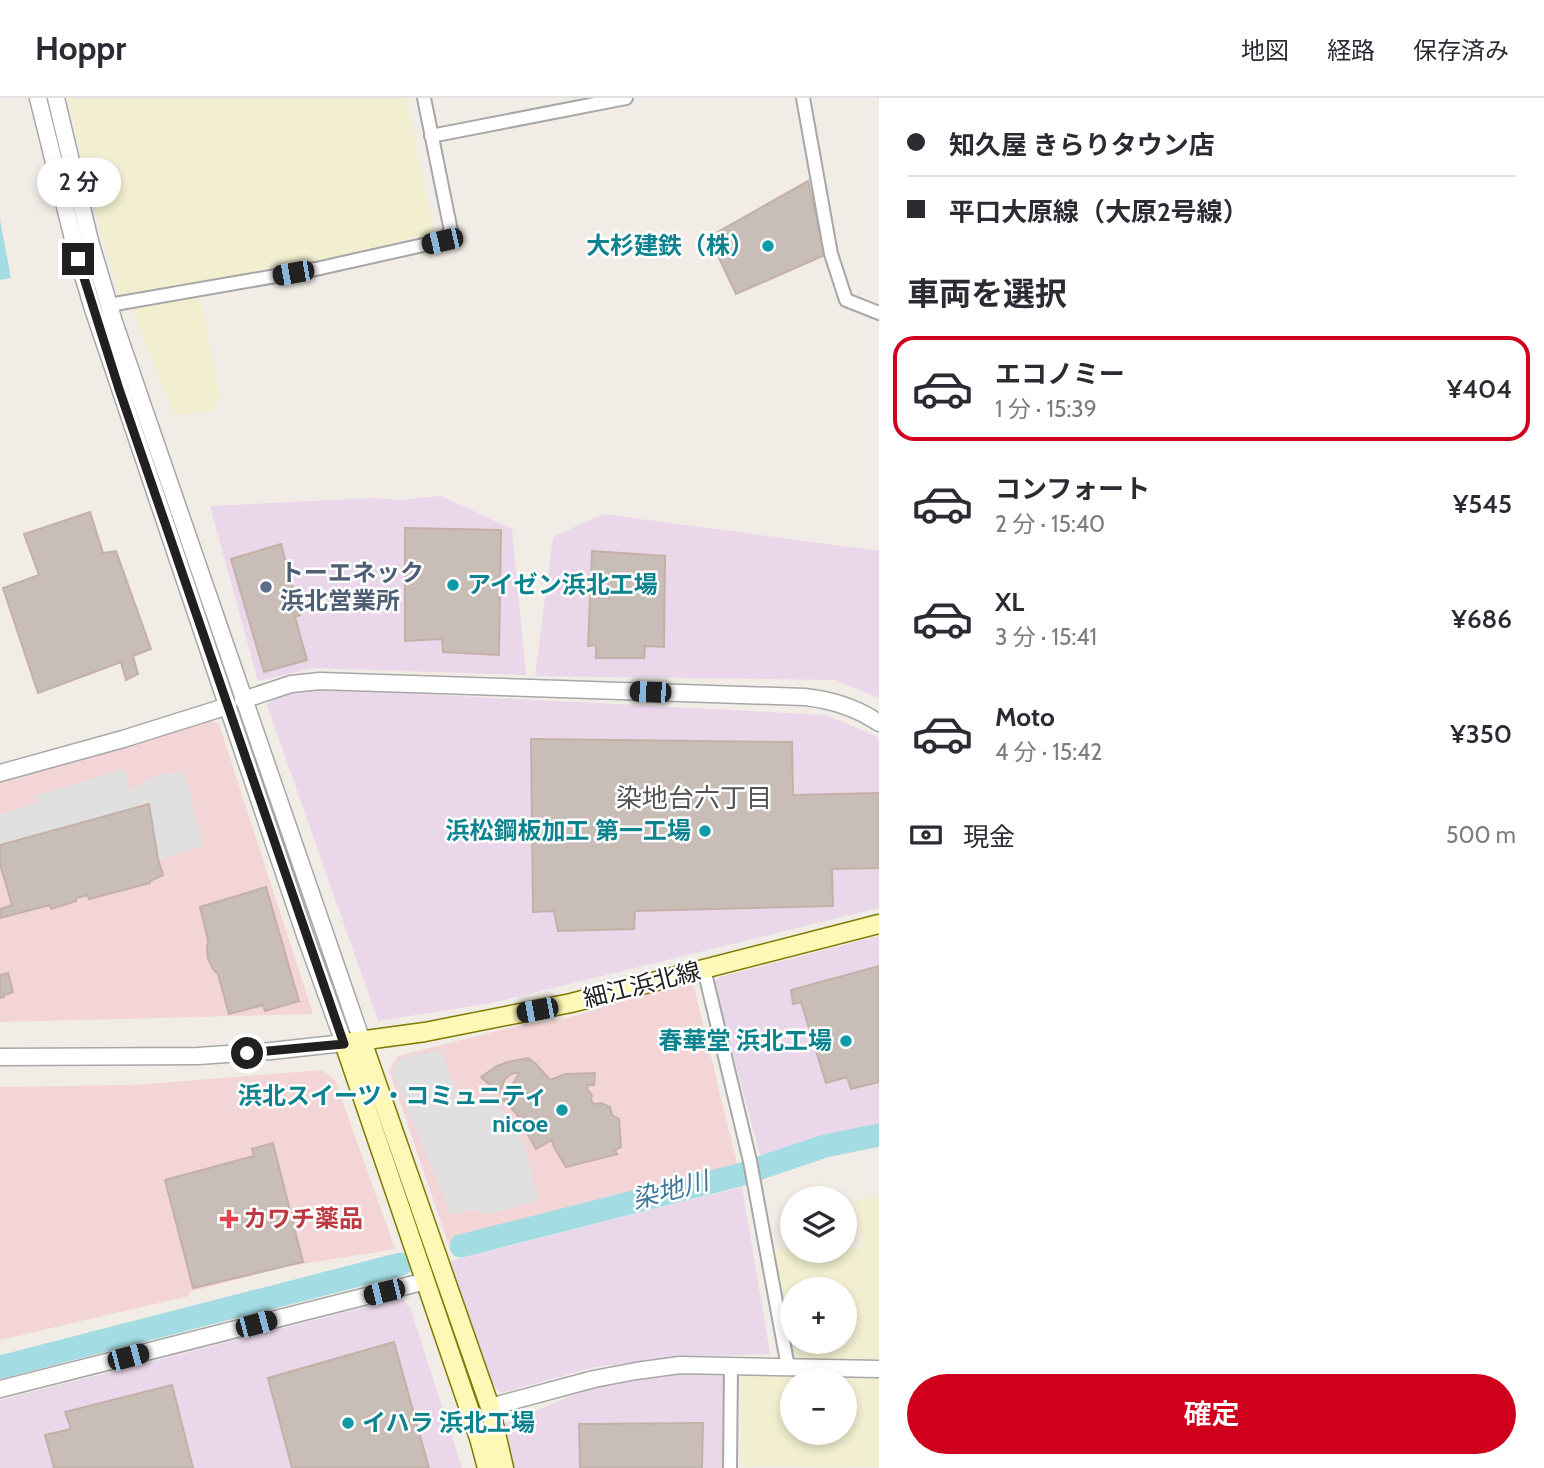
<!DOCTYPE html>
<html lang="ja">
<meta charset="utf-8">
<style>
:root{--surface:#fff;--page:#f2f2f3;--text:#2b2b33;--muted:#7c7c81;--line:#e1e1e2;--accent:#d0001d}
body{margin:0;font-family:Cabin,"Noto Sans JP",sans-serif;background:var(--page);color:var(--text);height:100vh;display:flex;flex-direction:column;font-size:26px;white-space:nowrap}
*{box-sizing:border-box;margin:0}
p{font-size:23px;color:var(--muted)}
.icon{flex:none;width:38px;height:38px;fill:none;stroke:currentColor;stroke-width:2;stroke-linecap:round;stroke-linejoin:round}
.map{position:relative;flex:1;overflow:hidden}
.drawer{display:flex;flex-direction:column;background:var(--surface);width:665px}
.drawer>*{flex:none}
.banner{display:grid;align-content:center;height:154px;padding:0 28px;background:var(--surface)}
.controls{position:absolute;left:780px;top:1088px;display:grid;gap:14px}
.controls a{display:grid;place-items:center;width:77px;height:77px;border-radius:50%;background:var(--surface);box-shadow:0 4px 10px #0003;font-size:35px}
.end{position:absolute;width:32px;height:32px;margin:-16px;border:9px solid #202020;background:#fff;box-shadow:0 0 0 4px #fff}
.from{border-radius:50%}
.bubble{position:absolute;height:49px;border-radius:24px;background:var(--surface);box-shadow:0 4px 10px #0003;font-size:23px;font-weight:600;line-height:49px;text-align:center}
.car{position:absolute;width:21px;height:42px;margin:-21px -10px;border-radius:9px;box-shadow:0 0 5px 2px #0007;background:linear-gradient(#222 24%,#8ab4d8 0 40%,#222 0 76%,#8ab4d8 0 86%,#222 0)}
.banner b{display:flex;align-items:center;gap:24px;height:66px;font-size:26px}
.banner b+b{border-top:2px solid var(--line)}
.banner i{width:18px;height:18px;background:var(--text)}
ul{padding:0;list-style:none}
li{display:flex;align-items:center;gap:21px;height:105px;margin:0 14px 10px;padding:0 14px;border:4px solid transparent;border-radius:21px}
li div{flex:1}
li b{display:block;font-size:26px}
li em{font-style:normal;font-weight:600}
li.current{border-color:var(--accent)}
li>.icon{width:63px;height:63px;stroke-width:1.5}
h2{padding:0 28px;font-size:32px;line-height:84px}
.pay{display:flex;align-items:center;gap:18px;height:77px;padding:0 28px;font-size:26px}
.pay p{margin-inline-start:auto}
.button{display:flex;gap:14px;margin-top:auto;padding:14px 28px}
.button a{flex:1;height:80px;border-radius:42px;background:var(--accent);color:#fff;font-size:28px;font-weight:600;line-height:80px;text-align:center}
header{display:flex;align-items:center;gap:42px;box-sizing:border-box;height:98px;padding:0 35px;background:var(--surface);border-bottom:2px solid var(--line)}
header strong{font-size:33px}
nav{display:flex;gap:38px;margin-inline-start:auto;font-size:24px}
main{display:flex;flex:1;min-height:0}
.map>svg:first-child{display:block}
</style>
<header>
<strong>Hoppr</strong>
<nav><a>地図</a><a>経路</a><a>保存済み</a></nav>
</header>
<main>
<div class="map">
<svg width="879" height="1370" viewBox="0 0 879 1370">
<rect width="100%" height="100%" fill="#f1ece6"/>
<path fill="#f3d4d7" d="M210 622 219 626 313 916 0 924V683L135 645Z
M685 883 694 889 737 1066 448 1145 389 972 398 958 525 926 568 920Z
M322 972 335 982 395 1151 284 1169 189 1194V1198L0 1242V989L135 987Z"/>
<path fill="#ebd7ea" d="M441 398 512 431 526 577 315 570 258 583 210 408 374 400 399 402Z
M603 416 879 453V600L835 582 535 578 553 439Z
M303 590 827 617 875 638 879 643V810L492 905 378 923 267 607 273 599Z
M879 838V1030L820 1041 761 1061 714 885 720 879Z
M742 1089 770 1256 675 1259 595 1269 501 1295 489 1283 450 1163Z
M401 1200 410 1209 462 1370H0V1302Z
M676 1274 724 1276 722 1370H507L495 1330 586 1292Z"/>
<path fill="#f1efd0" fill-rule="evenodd" d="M69 0H406L434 134 326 165 120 200 83 70Z
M200 198 220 300 211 313 175 318 132 211Z
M879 1098V1262L796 1260 793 1244H845V1192H793V1243L773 1152 845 1153V1150L863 1149 854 1103Z
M740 1276 879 1279V1369L742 1368ZM793 1283H845V1335H793Z"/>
<path fill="#e0e0e0" d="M125 671 130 692 158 677 184 673 203 748 158 761 148 706 0 747V716L38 705 36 697Z
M440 952 457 994 464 1003H471L488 996 507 1018 524 1047 539 1102 487 1117 473 1112 451 1117 392 973 401 960Z"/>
<path fill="#a3dce2" d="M0 122 11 180 0 182Z"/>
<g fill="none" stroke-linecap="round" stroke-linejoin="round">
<path stroke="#a3dce2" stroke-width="23" d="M461 1148 739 1077 825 1048 879 1037
M0 1269 401 1166"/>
</g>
<path fill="#c9bdb8" stroke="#c4b0a7" stroke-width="2" d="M808 83 825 157 736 196 709 139Z
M90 414 103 455 116 453 151 551 133 558 138 576 126 582 121 564 38 595 3 490 39 477 24 436Z
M405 430 501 432 499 557 443 554 442 541 405 543Z
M281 446 300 517 295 519 307 562 264 574 231 461Z
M592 453 665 458 664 549 645 548 644 560H596V547L588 548Z
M531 641 792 644 793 697 879 695V770L832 771 833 808 635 813 634 831 558 833 554 813 533 814Z
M149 706 158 761 163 777 150 783V785L89 801 87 797 76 800V803L51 811 50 807 0 820V811L12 807 0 766V747Z
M266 789 299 903 265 913 263 907 229 916 218 876 213 871 208 861 207 851 208 842 200 809Z
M879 868V984L851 991 847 979 826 985 801 904 793 906 791 892Z
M8 875 13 894 4 897V899L0 900V877Z
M528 960 536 966 550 982 566 976 595 975 594 987H588L587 991 592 997 591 1003 595 1006 601 1005 610 1009 612 1017 619 1021 621 1049 615 1052 617 1056 566 1069 554 1049 552 1042 536 1051 516 1015 503 1002 520 974 511 976 505 981 499 995 481 979 497 968 508 964Z
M273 1045 303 1164 193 1190 165 1082 254 1058 252 1051Z
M394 1244 429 1370H292L268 1280Z
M172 1287 193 1370H54L45 1337 71 1331 65 1314Z
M703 1325 702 1370H580L579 1326Z"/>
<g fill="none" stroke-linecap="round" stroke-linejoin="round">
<defs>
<path id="minor" d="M803 0 831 156 846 202 879 215
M431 38 626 0
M109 207 316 171 441 143 451 133 424 0
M704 871 750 1063 788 1269
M730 1370 731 1268"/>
<path id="tertiary" d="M56 0 90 143 114 224 362 943
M243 602 291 586 320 583 805 599C832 602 857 610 879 625
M0 675 123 641 228 608
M0 959 198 958 271 953 344 945 306 840 93 211 78 161 38 0
M0 1291 426 1183
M490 1309 594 1281 636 1273 680 1267 879 1271"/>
<path id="secondary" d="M362 943 490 1309 504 1370
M487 1370 479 1340 344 945 425 934 571 905 879 826"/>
</defs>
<use href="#minor" stroke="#a7a7a7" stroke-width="16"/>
<use href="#tertiary" stroke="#a7a7a7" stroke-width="19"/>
<use href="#secondary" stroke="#7e7a00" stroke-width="21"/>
<use href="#minor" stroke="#fff" stroke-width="12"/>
<use href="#tertiary" stroke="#fff" stroke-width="16"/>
<use href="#secondary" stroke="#fef8b7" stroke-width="18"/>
</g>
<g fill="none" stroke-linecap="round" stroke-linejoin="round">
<path stroke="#202020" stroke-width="9" d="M78 161 119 291 344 946 247 955"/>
</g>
<g fill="#0f9aa8" stroke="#fff" stroke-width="2.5">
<circle cx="768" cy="148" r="7"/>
<circle cx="453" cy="487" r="7"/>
<circle cx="705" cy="733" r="7"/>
<circle cx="846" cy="943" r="7"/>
<circle cx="562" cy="1012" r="7"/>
<circle cx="348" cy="1325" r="7"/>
</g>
<circle fill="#5c6f8a" stroke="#fff" stroke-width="2.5" cx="266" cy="489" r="7"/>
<path fill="#e0444e" stroke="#fff" stroke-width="2.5" d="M225.5 1110.5h7v7h7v7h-7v7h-7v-7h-7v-7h7z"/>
<g text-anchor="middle" stroke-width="5" stroke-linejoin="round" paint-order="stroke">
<g font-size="24" font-weight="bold" fill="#0d838f" stroke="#fff" text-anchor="end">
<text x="754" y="156">大杉建鉄（株）</text>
<text x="467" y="495" text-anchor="start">アイゼン浜北工場</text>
<text x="691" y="741">浜松鋼板加工 第一工場</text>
<text x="832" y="951">春華堂 浜北工場</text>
<text x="548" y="1006">浜北スイーツ・コミュニティ<tspan x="548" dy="28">nicoe</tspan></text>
<text x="362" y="1333" text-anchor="start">イハラ 浜北工場</text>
</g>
<g font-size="24" font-weight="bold" fill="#4e5e75" stroke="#fff" text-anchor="start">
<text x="280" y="483">トーエネック<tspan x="280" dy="28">浜北営業所</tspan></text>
</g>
<g font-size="24" fill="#202020" stroke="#fff">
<text transform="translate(642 887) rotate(-14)" y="8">細江浜北線</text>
</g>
<g font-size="24" font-weight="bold" fill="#be3a42" stroke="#fff" text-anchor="start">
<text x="243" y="1129">カワチ薬品</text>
</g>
<g font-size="26" fill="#535353" stroke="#fff">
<text x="694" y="709">染地台六丁目</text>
</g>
<g font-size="26" font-style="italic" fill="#3d7b9e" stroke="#fff">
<text transform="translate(670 1092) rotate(-15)" y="9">染地川</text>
</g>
</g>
</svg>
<div class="controls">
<a><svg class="icon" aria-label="layers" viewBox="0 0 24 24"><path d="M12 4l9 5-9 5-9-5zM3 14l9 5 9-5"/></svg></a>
<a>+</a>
<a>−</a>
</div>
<i class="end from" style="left:247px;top:955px"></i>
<i class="end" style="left:78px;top:161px"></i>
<div class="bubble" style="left:37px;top:60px;width:84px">2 分</div>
<i class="car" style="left:442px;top:143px;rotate:257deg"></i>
<i class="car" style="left:293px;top:175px;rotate:260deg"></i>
<i class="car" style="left:650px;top:594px;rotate:272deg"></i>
<i class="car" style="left:537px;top:912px;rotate:259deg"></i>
<i class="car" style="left:384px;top:1194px;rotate:256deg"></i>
<i class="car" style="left:256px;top:1226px;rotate:75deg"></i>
<i class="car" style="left:128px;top:1259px;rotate:75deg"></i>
</div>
<section class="drawer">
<div class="banner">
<b><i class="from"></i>知久屋 きらりタウン店</b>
<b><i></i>平口大原線（大原2号線）</b>
</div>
<h2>車両を選択</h2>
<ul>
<li class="current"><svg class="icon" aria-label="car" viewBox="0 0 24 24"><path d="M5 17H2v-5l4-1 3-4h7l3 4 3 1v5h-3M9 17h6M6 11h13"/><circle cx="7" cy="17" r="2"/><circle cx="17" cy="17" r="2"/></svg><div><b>エコノミー</b><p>1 分 · 15:39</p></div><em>¥404</em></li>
<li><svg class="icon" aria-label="car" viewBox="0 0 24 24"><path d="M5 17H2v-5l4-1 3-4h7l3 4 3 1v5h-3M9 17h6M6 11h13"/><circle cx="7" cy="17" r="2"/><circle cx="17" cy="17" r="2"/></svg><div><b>コンフォート</b><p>2 分 · 15:40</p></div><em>¥545</em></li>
<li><svg class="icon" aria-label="car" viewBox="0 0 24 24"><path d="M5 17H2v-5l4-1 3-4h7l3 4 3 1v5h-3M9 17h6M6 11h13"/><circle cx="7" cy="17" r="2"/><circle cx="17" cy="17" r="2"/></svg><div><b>XL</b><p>3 分 · 15:41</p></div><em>¥686</em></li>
<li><svg class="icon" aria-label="car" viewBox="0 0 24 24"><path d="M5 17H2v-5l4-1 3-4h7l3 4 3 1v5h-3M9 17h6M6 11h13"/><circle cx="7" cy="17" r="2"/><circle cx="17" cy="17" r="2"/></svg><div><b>Moto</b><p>4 分 · 15:42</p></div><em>¥350</em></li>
</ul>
<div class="pay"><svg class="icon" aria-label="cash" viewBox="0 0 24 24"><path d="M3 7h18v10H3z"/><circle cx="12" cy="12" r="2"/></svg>現金<p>500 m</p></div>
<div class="button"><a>確定</a></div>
</section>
</main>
